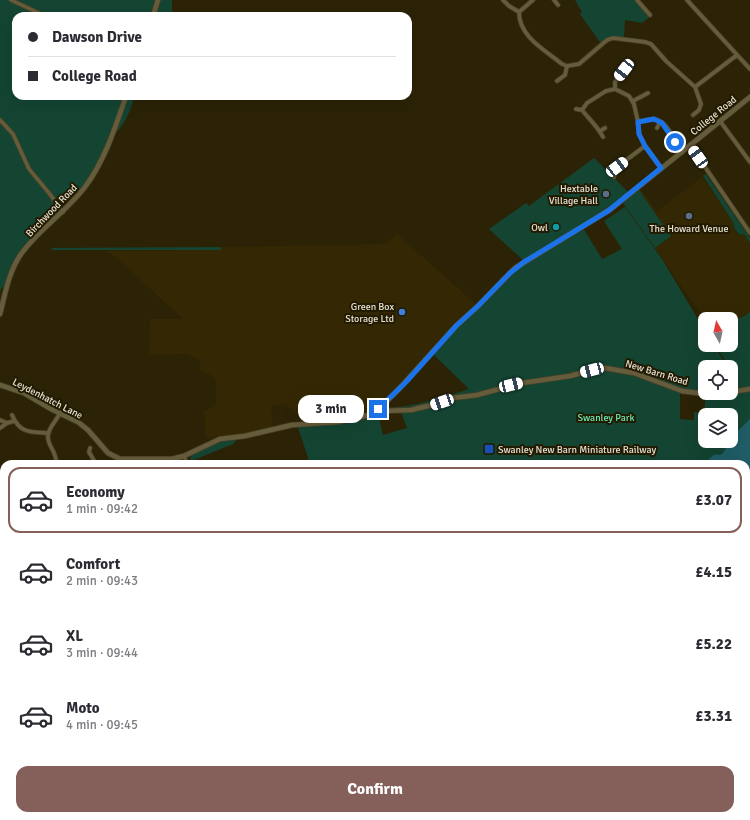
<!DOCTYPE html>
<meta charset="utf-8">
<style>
:root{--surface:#fff;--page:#f2f2f3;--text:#2b2b33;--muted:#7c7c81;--line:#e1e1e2;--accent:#855f5a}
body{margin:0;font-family:Signika,sans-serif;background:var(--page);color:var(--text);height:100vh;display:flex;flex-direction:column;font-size:15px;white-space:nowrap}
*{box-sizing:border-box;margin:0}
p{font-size:13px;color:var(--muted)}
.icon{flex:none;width:22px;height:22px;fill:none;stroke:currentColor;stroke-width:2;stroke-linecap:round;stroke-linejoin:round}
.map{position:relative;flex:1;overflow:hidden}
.details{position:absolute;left:0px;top:460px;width:750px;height:360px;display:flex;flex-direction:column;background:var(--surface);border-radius:12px 12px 0 0;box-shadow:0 4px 16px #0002}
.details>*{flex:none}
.top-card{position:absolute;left:12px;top:12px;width:400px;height:88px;border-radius:12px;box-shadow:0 4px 16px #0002;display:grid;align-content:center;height:88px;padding:0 16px;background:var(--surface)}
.needle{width:26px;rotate:351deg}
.controls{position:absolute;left:698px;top:312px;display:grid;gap:8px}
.controls a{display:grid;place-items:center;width:40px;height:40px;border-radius:8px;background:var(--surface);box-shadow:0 4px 16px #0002;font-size:20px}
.end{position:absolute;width:18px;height:18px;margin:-9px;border:5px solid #1a73e8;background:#fff;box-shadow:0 0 0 2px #fff}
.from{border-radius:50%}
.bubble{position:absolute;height:28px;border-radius:12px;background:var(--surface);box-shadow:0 4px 16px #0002;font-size:13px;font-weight:700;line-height:28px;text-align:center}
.car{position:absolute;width:12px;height:24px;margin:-12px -6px;border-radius:5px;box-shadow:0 0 3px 1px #0007;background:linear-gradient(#fff 24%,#345 0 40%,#fff 0 76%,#345 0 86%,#fff 0)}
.top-card b{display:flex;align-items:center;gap:14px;height:38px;font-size:15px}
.top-card b+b{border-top:1px solid var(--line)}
.top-card i{width:10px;height:10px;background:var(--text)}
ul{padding:7px 0 0;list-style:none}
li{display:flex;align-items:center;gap:12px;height:66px;margin:0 8px 6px;padding:0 8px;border:2px solid transparent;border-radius:12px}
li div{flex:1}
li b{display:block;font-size:15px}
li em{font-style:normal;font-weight:700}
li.selected{border-color:var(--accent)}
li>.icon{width:36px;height:36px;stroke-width:1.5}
.cta{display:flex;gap:8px;margin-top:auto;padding:8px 16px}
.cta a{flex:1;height:46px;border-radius:12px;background:var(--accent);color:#fff;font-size:16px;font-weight:700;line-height:46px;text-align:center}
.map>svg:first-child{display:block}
</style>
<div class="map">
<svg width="750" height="820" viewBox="0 0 750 820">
<rect width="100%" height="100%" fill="#2c2307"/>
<path fill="#332803" d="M702 177 733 222 735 231 739 236 744 234 750 244V311L741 318 731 320 705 319V320L623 203 630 194 639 187 657 211Z
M397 234 476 304 452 326 420 363 382 404 367 413 345 419 307 422 284 404 271 406 273 428 239 436H218L207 440 206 434H205L204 410 213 408 216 404V383L215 379 211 375 205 374 204 372H200V360L195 357 184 354 149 355 150 319H183L112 254 105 251 221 250V247L386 244Z"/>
<path fill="#144532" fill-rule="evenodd" d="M0 0H156L150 16H16V96H126L111 140 84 187 73 195 61 206 57 203 58 211 17 256 11 266 4 288 2 287 0 292Z
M161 0H172V16H156Z
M575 0H636L651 16 642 23 625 20 624 38H613L602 45 580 14 582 12Z
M128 96H134C132 108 126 121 118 131L116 130Z
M594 158 629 193 607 209 523 260 489 229 526 203 529 206Z
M706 174 750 238V243L744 234 740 235 735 230 733 222 703 176Z
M639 190 671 236 655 248 623 203Z
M625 207 662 259 705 331V345H714L727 367H705V370L701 365 705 372V392L686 390 607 367 473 394 427 406 386 409 384 408 386 404 385 406 389 408C409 407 426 402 445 396 453 394 461 392 469 389L432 353 456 326 516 270 583 228 602 259 622 249 604 221Z
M221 247V250H52L51 248Z
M750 312V387L731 390V373L739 383 731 371V367H729L715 345H731V320L741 318Z
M607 369C633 373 656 382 680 393V419L694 420V412L701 413 705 406V396L750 390V663L746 662V464H310L298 427C317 424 335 426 353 422 362 420 369 416 378 415L383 435 407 428 401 412 522 385 594 370ZM705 415H731V441H705Z
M238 438 233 444 191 461 190 459C195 446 226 440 238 438Z
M0 576 4 579V623L0 626Z
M0 772 4 789V816H11L12 820H0Z"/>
<path fill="#205e68" d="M750 419V502L746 496V464H707L708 460 714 455C716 454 718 455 720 455 725 454 727 444 728 441H731V438Z"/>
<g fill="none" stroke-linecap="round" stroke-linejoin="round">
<defs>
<path id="minor" d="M11 0 45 16
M503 0 509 6 519 12
M533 0 519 12C519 37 545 50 562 64L567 66 579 64 607 40 613 38 645 42 651 44 666 61 695 87 701 104 699 110 693 115
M554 0 558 5
M637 0 650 15
M687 0 750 69
M557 81 565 75 567 66
M695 87 737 55
M615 89V82L624 70
M633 101 648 93
M576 109 582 110
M0 120 13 134 29 169 49 193 63 212
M720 121 750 162
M638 122C643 121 649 119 654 119 665 121 671 133 675 142
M657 128 660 122
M600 131 605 128
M603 137C598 127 589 119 582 110L587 103 606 91 615 89 629 96 634 104 638 122 639 134 645 146 661 168
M690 145 750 233
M614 177 617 167 645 146
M12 415C20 434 31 432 49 433
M0 420 7 423 14 421
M0 428 7 423
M90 448 89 452 96 464
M184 456 187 464
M56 464C58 453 47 446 48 436 48 428 57 420 60 413
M746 698 748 693H750
M746 725 750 728
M0 741 4 742
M746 761 747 756
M746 770 750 771
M746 790 750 791
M38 816V820
M213 816 216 820
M715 816 717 820
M166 820 168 816
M224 820 226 816
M276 820 279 816
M466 820 468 816
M652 820V816"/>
<path id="tertiary" d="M153 16 158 0
M0 314C5 294 9 271 21 254 39 229 66 212 85 187 105 160 115 128 126 96
M0 385 24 393 51 409 78 422 88 430 108 453 120 459H172L184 456 220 439 245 436 292 425 338 422 369 415 384 404 398 390 456 326 478 306 515 268 611 209 750 97
M731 392 750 389
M378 409 381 411 411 410 432 405 453 398 477 395 522 383 570 376 592 370 605 368 634 373 682 391 706 394 721 393
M0 511 4 521
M0 541 4 539"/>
<path id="secondary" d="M0 571 4 574
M382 816 388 820"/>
</defs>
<use href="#minor" stroke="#4a4127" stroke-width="5"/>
<use href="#tertiary" stroke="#4a4127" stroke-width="6"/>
<use href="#secondary" stroke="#4a4127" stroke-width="6"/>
<use href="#minor" stroke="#655c3c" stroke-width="3.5"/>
<use href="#tertiary" stroke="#655c3c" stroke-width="4.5"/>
<use href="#secondary" stroke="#897b47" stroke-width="5"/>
</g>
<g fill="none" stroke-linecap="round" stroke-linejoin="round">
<path stroke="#1a73e8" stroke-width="5" d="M378 409 406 382 456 326 478 306 510 273 524 262 608 211 661 168 645 146 639 134 638 122 654 119 662 123 675 142"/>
</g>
<g fill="#5c6f8a" stroke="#221a00" stroke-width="1.5">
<circle cx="606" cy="194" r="4"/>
<circle cx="689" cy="216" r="4"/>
</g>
<circle fill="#0f9aa8" stroke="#221a00" stroke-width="1.5" cx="556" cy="227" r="4"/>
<circle fill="#3f7fe0" stroke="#221a00" stroke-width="1.5" cx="402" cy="312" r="4"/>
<rect fill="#1a4fb4" stroke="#221a00" stroke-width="1.5" x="484" y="444" width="10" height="10" rx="2"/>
<g text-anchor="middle" stroke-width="4" stroke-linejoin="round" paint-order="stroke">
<g font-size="10" fill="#e5e0d0" stroke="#221a00">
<text transform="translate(713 115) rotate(-39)" y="4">College Road</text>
<text transform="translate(51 210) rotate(-46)" y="4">Birchwood Road</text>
<text transform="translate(657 372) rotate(17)" y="4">New Barn Road</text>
<text transform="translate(48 398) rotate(27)" y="4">Leydenhatch Lane</text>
</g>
<g font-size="10" fill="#e5e0d0" stroke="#221a00" text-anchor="end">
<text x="598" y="192">Hextable<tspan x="598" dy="12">Village Hall</tspan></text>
<text x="548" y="231">Owl</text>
<text x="689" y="232" text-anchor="middle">The Howard Venue</text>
<text x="394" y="310">Green Box<tspan x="394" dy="12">Storage Ltd</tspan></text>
<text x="498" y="453" text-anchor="start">Swanley New Barn Miniature Railway</text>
</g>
<g font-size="10" fill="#6ceab4" stroke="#221a00">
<text x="606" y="421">Swanley Park</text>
</g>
</g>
</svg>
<div class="controls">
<a><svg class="needle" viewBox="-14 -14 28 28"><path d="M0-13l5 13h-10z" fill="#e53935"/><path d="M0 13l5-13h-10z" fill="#7c7c81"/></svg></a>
<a><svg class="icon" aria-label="locate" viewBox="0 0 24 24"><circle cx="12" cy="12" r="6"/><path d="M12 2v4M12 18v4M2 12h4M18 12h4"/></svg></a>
<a><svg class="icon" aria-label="layers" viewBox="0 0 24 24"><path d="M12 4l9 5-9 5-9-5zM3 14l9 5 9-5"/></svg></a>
</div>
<i class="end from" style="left:675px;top:142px"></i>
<i class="end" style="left:378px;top:409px"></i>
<div class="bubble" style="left:298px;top:395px;width:66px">3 min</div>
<i class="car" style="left:624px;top:70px;rotate:218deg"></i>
<i class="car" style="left:698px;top:157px;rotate:325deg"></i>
<i class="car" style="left:617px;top:167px;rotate:53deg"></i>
<i class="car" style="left:592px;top:370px;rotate:255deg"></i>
<i class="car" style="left:511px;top:385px;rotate:77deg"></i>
<i class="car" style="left:442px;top:402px;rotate:251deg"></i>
<div class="top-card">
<b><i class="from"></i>Dawson Drive</b>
<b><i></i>College Road</b>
</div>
<section class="details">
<ul>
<li class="selected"><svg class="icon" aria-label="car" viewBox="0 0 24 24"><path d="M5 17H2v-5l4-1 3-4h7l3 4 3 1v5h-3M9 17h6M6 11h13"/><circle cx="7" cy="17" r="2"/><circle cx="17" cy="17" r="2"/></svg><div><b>Economy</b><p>1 min · 09:42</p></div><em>£3.07</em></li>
<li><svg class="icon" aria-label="car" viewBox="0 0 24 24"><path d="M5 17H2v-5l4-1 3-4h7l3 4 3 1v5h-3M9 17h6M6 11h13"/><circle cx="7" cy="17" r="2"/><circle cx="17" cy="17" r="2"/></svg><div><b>Comfort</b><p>2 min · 09:43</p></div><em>£4.15</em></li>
<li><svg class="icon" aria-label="car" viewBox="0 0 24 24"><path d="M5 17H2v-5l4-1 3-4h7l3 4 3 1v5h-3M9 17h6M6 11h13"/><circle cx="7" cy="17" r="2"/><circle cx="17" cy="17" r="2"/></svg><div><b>XL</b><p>3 min · 09:44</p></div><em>£5.22</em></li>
<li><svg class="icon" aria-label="car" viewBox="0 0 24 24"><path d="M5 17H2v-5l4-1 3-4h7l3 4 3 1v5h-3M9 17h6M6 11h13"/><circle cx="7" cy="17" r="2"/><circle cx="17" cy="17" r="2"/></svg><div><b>Moto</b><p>4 min · 09:45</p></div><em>£3.31</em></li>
</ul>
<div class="cta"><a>Confirm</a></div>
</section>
</div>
